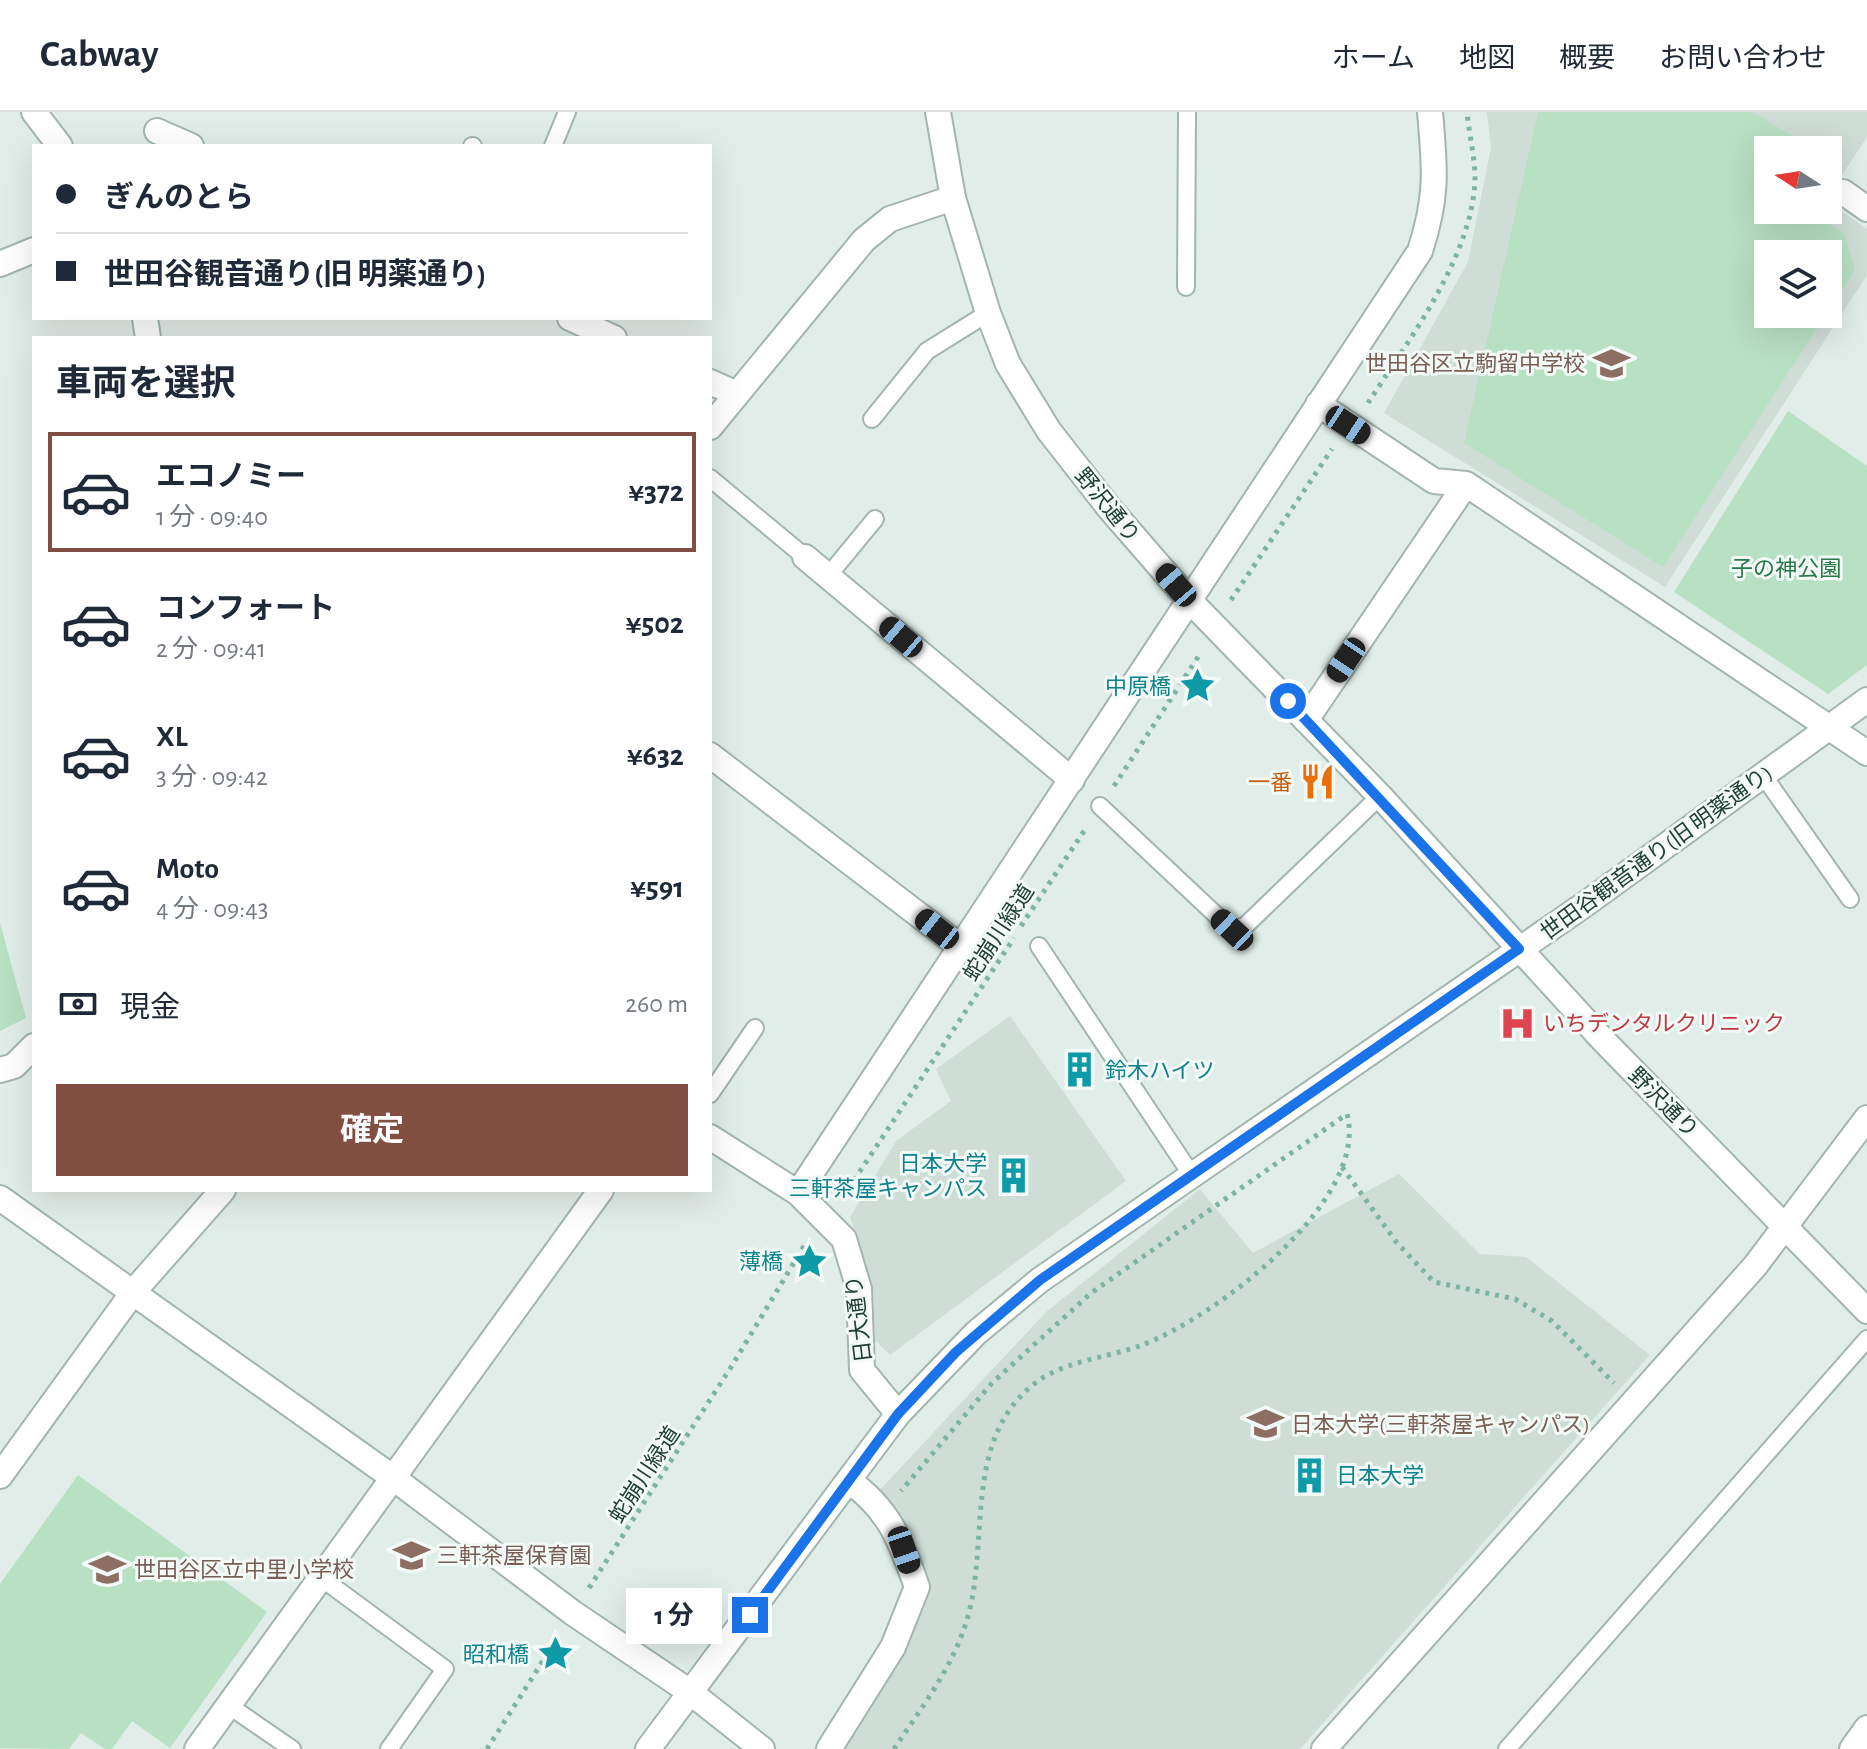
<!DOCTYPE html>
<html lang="ja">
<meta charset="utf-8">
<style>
:root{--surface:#fff;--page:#f2f2f3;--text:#1f2937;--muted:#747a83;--line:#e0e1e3;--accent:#834e42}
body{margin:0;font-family:"Alegreya Sans","Noto Sans JP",sans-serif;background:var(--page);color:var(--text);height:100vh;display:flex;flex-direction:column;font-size:30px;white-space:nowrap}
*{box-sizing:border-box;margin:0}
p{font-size:26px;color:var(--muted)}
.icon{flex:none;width:44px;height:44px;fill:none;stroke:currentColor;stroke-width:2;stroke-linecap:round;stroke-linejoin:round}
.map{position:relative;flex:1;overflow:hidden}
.sheet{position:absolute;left:32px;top:224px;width:680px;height:856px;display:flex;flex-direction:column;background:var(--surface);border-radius:0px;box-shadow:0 8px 32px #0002}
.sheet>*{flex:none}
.guide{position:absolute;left:32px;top:32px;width:680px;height:176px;border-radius:0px;box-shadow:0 8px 32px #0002;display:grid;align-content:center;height:176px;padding:0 24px;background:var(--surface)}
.needle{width:52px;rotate:282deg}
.buttons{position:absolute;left:1754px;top:24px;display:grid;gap:16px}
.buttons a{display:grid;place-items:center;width:88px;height:88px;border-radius:0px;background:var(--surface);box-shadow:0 8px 32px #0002;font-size:40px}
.end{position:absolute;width:36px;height:36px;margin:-18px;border:10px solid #1a73e8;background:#fff;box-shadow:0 0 0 4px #fff}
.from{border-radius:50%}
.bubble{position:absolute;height:56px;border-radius:0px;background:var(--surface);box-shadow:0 8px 32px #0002;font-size:26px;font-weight:700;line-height:56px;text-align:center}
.car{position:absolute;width:24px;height:48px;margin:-24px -12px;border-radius:10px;box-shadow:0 0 6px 2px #0007;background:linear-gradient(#222 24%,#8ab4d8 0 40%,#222 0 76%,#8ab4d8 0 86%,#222 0)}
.guide b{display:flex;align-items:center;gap:28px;height:76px;font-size:30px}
.guide b+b{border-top:2px solid var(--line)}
.guide i{width:20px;height:20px;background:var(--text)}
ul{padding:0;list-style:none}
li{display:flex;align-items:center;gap:24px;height:120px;margin:0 16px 12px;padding:0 8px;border:4px solid transparent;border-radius:0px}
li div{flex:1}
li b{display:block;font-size:30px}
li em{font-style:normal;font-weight:700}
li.active{border-color:var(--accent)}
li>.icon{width:72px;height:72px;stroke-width:1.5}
h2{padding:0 24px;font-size:36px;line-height:96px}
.pay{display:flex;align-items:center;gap:20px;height:88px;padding:0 24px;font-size:30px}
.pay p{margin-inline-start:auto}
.button{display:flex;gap:16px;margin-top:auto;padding:16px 24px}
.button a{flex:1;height:92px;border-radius:0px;background:var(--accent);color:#fff;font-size:32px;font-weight:700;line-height:92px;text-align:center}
header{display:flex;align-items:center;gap:48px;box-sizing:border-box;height:112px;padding:0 40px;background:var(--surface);border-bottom:2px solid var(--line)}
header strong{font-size:38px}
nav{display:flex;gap:44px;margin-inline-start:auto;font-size:28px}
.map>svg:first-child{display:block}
</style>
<header>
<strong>Cabway</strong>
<nav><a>ホーム</a><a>地図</a><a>概要</a><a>お問い合わせ</a></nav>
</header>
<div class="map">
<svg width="1867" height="1637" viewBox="0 0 1867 1637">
<rect width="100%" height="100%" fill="#e1ede8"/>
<path fill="#cfddd7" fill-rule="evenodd" d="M1487 0H1867V25L1828 84V38H1768V98H1828V90L1867 117V163L1665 475 1384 301 1468 150 1491 36ZM1768 142H1828V202H1768Z
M1010 904 1126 1069 890 1243 875 1228 873 1176 850 1105 896 1029 951 989 936 957Z
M1399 1062 1480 1142 1526 1145 1650 1243 1300 1637H841L925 1467 877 1381 1046 1200 1200 1077 1253 1141Z"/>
<path fill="#b8e0c3" d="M1538 0H1753L1815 38H1768V98H1808L1845 122 1855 158 1828 199V142H1768V202H1826L1663 455 1464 331Z
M1788 299 1867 354V553L1828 582 1674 480Z
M0 811 26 906 0 919Z
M78 1363 267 1500 170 1636 132 1609 112 1637H105L81 1621 69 1637 0 1636V1472Z"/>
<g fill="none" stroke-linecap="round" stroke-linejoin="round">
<defs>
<path id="service" d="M472 34H473
M553 34 567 0
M1186 175 1187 0
M872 307 927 239 988 201
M710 366 805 445
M828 464 875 407
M1763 663 1850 787
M1100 694 1232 818 1245 814 1380 684
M1039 834 1191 1062
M710 982 755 916
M320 1465 445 1557 389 1637
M228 1593 292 1637
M1507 1637 1867 1227"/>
<path id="minor" d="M34 0 60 34
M157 19 191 34
M1843 80 1867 97
M0 152 34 138
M145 206 148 226
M570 206 614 226
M710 270 737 282
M1318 292 1434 369 1466 372 1867 641
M710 315 864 128 890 107 953 86
M805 445 1072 668
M1306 608 1466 372
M710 643 962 836
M710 1025 798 1081 844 1127 859 1177 862 1258 898 1302
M798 1081 1420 139C1438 84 1435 57 1430 0
M0 1086 392 1365 573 1501 690 1580 762 1637
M0 1364 134 1179 223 1078
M197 1637 601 1078
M829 1637 893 1535 917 1475C901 1429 889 1397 849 1369
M1324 1637 1755 1154 1867 1006
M1852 1637 1867 1616"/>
<path id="tertiary" d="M938 0 953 86 988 201 1008 252 1049 319 1110 397 1189 488 1380 684 1603 928 1867 1199
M0 958 14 954 34 934
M648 1637 898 1302 976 1221 1040 1168 1584 793 1867 588"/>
</defs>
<use href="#service" stroke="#a3b5af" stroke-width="20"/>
<use href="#minor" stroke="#a3b5af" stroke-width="28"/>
<use href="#tertiary" stroke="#a3b5af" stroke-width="28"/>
<path stroke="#7fb3a3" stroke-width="5" stroke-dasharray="4 6" stroke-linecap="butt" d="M1368 291C1408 229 1473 144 1475 67 1475 45 1469 22 1467 0
M1231 488 1332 337
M1114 674 1200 542
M1021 814 1086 716
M1342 1055 1397 1131 1434 1170 1515 1187 1552 1209 1614 1271
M843 1085 1014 826
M589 1476 733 1252 807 1129
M487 1637 558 1525
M894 1637C920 1598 952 1556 966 1511 991 1432 961 1330 1034 1272 1064 1248 1108 1246 1142 1233 1214 1206 1370 1089 1347 1002L1091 1181 992 1271 901 1379"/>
<use href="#service" stroke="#fff" stroke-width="16"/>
<use href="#minor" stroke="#fff" stroke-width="24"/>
<use href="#tertiary" stroke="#fff" stroke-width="24"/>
</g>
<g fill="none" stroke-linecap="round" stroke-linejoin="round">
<path stroke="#1a73e8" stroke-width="10" d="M750 1503 898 1302 956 1240 1040 1168 1519 837 1288 589"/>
</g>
<defs>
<symbol id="school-bare" viewBox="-9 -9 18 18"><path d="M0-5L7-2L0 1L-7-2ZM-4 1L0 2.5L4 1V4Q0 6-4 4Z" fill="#8d6e63" stroke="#f2f9f6" stroke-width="2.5" paint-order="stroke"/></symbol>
<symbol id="sight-bare" viewBox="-9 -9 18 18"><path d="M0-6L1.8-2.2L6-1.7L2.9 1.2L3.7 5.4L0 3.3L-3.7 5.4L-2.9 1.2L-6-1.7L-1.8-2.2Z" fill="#0f9aa8" stroke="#f2f9f6" stroke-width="2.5" paint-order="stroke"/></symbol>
<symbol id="restaurant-bare" viewBox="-9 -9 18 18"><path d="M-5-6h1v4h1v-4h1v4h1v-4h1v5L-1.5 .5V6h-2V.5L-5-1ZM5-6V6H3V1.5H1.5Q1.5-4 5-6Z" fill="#e8710a" stroke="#f2f9f6" stroke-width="2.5" paint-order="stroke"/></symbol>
<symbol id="hospital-bare" viewBox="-9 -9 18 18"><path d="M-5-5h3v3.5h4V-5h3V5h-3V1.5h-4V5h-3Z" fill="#e0444e" stroke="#f2f9f6" stroke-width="2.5" paint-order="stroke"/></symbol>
<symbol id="building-bare" viewBox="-9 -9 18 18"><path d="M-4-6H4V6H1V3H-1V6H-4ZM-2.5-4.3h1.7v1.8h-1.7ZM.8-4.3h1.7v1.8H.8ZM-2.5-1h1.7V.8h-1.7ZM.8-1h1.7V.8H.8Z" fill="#0f9aa8" stroke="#f2f9f6" stroke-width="2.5" paint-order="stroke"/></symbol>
<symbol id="university-bare" viewBox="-9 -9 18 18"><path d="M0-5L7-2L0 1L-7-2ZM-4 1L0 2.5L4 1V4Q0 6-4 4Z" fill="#8d6e63" stroke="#f2f9f6" stroke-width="2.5" paint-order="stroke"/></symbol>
</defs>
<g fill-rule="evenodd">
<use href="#school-bare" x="1586" y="226" width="51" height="51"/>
<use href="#sight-bare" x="1172" y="548" width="51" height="51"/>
<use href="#restaurant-bare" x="1292" y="644" width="51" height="51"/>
<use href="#hospital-bare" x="1492" y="886" width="51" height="51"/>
<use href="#building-bare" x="1054" y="932" width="51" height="51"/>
<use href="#building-bare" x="988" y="1038" width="51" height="51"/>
<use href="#sight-bare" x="784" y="1124" width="51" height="51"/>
<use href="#university-bare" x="1240" y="1286" width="51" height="51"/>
<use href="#building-bare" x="1284" y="1338" width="51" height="51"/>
<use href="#school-bare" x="386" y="1418" width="51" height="51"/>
<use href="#school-bare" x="82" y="1432" width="51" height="51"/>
<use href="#sight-bare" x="530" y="1516" width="51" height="51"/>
</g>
<g text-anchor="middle" stroke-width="6" stroke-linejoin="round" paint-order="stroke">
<g font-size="22" fill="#785e54" stroke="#f2f9f6" text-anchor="start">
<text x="1585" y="259" text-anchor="end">世田谷区立駒留中学校</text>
<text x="1291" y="1320">日本大学(三軒茶屋キャンパス)</text>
<text x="437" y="1451">三軒茶屋保育園</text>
<text x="134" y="1465">世田谷区立中里小学校</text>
</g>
<g font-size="22" fill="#203f37" stroke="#f2f9f6">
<text transform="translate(1108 393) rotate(51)" y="8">野沢通り</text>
<text transform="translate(1656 740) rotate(-36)" y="8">世田谷観音通り(旧 明薬通り)</text>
<text transform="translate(998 820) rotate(-57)" y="8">蛇崩川緑道</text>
<text transform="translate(1664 990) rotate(45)" y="8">野沢通り</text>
<text transform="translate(858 1207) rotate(-97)" y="8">日大通り</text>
<text transform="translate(644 1362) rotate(-57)" y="8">蛇崩川緑道</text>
</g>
<g font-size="22" fill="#277a48" stroke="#f2f9f6">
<text x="1786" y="464">子の神公園</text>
</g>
<g font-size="22" fill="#0d838f" stroke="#f2f9f6" text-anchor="end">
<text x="1171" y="582">中原橋</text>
<text x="1105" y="966" text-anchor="start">鈴木ハイツ</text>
<text x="987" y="1059">日本大学<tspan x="987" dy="25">三軒茶屋キャンパス</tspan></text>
<text x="783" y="1157">薄橋</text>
<text x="1336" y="1371" text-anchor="start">日本大学</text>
<text x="529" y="1550">昭和橋</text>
</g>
<g font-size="22" fill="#c56008" stroke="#f2f9f6" text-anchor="end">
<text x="1292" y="678">一番</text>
</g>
<g font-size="22" fill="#be3a42" stroke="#f2f9f6" text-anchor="start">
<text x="1543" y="919">いちデンタルクリニック</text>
</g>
</g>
</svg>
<div class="buttons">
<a><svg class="needle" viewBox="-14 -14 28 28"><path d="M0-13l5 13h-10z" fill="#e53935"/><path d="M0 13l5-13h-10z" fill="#747a83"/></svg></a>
<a><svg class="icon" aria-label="layers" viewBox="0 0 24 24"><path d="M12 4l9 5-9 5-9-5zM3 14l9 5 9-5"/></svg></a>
</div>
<i class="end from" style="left:1288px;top:589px"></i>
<i class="end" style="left:750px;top:1503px"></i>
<div class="bubble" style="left:626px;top:1476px;width:96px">1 分</div>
<i class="car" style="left:1348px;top:313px;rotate:123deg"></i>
<i class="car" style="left:1176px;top:473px;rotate:319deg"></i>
<i class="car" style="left:901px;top:525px;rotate:310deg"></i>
<i class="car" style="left:1346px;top:548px;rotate:214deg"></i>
<i class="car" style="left:937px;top:817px;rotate:308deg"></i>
<i class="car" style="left:1232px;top:818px;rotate:313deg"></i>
<i class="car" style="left:904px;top:1438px;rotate:161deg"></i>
<div class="guide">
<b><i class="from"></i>ぎんのとら</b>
<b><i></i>世田谷観音通り(旧 明薬通り)</b>
</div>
<section class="sheet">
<h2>車両を選択</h2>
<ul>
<li class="active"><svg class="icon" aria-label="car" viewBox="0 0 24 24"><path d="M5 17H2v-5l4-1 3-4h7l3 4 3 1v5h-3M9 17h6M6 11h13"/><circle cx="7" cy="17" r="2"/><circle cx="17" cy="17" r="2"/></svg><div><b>エコノミー</b><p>1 分 · 09:40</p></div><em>¥372</em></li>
<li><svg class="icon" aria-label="car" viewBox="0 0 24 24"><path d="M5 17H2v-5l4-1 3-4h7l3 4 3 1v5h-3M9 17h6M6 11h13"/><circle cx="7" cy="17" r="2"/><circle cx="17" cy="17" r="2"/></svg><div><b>コンフォート</b><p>2 分 · 09:41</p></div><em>¥502</em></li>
<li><svg class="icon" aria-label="car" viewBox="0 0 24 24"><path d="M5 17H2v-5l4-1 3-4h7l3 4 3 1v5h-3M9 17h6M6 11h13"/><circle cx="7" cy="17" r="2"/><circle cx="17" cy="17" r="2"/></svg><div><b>XL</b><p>3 分 · 09:42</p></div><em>¥632</em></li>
<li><svg class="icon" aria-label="car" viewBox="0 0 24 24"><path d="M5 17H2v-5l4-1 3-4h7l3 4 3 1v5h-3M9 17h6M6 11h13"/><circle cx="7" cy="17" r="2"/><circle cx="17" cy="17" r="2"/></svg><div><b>Moto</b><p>4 分 · 09:43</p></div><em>¥591</em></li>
</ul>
<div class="pay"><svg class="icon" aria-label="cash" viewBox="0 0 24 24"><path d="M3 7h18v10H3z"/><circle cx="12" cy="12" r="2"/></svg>現金<p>260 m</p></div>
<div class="button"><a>確定</a></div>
</section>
</div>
